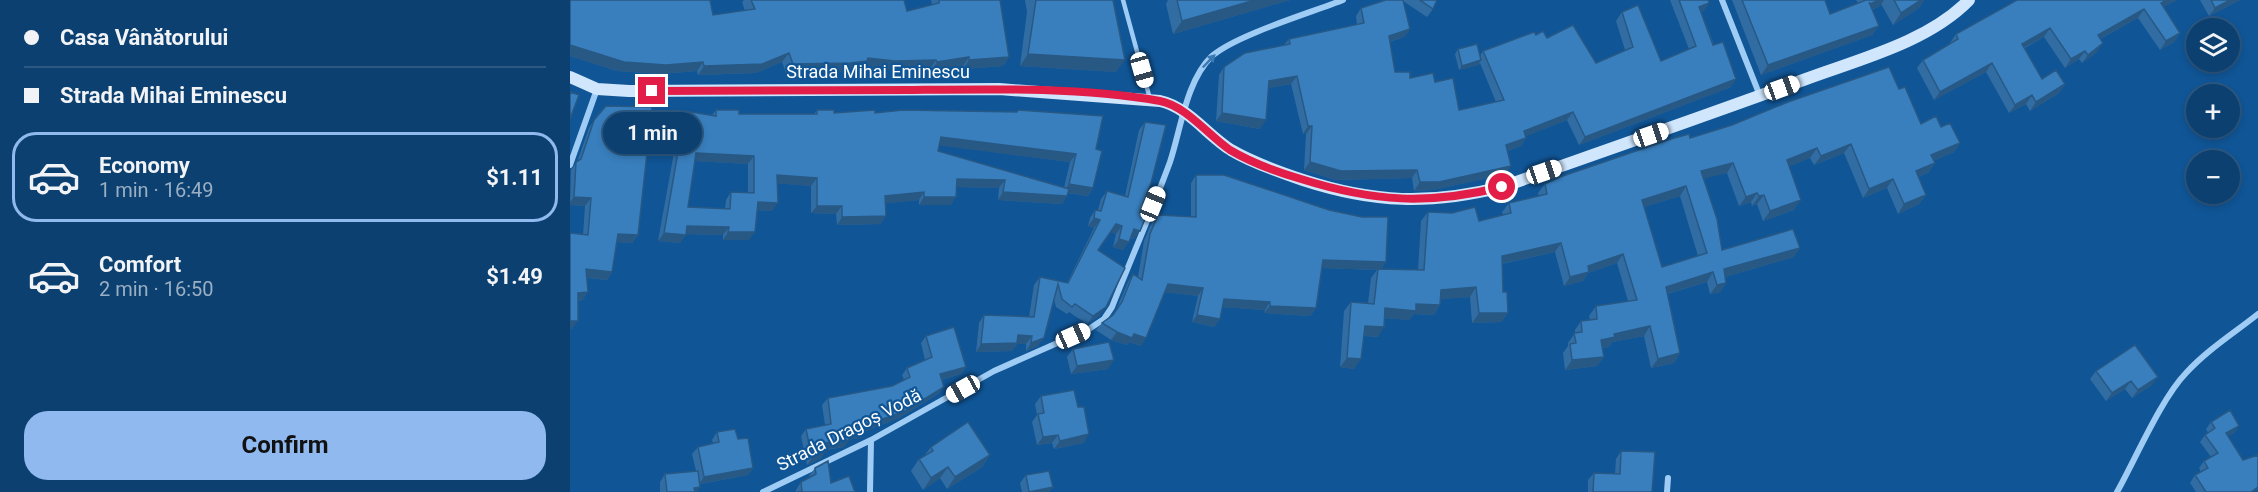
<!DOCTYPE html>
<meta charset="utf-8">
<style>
:root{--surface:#0c4070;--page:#1a4b78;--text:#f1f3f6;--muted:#9aafc3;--line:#2c5983;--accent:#90b9f0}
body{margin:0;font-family:Roboto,sans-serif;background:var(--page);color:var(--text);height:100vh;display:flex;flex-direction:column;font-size:22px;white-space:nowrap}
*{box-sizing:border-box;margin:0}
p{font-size:20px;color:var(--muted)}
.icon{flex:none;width:33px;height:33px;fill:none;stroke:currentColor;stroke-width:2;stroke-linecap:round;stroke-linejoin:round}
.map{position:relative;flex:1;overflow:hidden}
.drawer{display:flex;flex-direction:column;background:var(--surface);width:570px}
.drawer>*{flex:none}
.hud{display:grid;align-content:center;height:132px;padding:0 24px;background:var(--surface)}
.buttons{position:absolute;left:1616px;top:18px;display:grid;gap:12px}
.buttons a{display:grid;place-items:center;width:54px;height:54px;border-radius:50%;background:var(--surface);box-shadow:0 3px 9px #0003,0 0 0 2px var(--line);font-size:30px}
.end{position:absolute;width:27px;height:27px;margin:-14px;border:8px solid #e11d48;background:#fff;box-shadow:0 0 0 3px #fff}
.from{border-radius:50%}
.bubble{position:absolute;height:42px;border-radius:21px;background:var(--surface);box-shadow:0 3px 9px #0003,0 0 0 2px var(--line);font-size:20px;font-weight:700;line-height:42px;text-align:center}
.car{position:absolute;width:18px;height:36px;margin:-18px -9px;border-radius:8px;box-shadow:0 0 4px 2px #0007;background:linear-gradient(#fff 24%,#345 0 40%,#fff 0 76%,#345 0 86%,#fff 0)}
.hud b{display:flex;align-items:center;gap:21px;height:57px;font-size:22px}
.hud b+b{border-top:2px solid var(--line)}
.hud i{width:15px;height:15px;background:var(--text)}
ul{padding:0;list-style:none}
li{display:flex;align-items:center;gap:18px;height:90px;margin:0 12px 9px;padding:0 12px;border:3px solid transparent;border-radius:24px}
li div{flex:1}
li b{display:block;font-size:22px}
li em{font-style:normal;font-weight:700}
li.selected{border-color:var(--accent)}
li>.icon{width:54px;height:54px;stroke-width:1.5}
.cta{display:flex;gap:12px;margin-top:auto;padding:12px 24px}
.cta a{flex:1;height:69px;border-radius:24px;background:var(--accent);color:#111;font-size:24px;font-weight:700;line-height:69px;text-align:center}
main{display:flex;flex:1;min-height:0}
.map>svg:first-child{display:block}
</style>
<main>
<section class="drawer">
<div class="hud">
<b><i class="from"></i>Casa Vânătorului</b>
<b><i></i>Strada Mihai Eminescu</b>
</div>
<ul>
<li class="selected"><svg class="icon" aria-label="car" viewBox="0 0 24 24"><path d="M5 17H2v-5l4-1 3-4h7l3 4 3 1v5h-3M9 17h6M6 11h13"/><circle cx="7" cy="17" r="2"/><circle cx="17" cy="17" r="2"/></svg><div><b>Economy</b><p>1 min · 16:49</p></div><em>$1.11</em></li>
<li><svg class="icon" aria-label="car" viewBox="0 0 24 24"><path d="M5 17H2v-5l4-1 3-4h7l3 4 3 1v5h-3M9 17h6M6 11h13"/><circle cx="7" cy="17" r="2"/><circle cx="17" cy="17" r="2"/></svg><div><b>Comfort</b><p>2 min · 16:50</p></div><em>$1.49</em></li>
</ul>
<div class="cta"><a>Confirm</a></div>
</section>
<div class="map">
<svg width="1688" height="492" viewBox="0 0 1688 492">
<rect width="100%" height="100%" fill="#105596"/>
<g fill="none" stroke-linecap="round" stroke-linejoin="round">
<path stroke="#9fccf4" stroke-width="4.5" d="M553 0 580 99"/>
<path stroke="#9fccf4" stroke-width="6" d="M1152 0 1190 96
M0 165 27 89
M193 492 301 440 424 371 519 329 534 319 542 307C561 259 582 211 600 162 611 129 616 81 642 56 666 35 740 13 773 0
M300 492 301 440
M1097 492 1098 478
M1547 492C1566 458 1591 399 1616 373 1637 350 1664 333 1688 314"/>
<path stroke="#cfe6fd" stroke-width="12" d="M0 77 27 89 59 91 429 89 590 101C618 107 637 135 661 150 683 163 709 172 733 180 804 203 859 205 932 187 1034 151 1135 116 1236 79 1290 59 1358 42 1399 0"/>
</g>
<path fill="#316da3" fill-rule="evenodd" d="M0 0 143 15 175 11 172 2 174 0H334L337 11 362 5 361 0H430L439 57 433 66 393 69V66L361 71 360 69 318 70 293 67 291 70 273 72 216 73 212 62 186 73 128 75 127 71 90 74 47 71 0 56Z
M455 0H543L546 72 450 66 457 12Z
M598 0H720L603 34 596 4Z
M816 0H867L863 9 857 17 833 1 840 29 834 37 820 42 825 72 840 78 865 82 889 110 926 102 910 63 908 65 889 70 885 54 888 49 910 56 913 51 966 35 977 38 1026 63 1055 50 1046 21 1052 12 1091 61 1119 49 1100 0H1138L1139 3 1133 11 1131 12 1161 87 1009 145 997 120 956 136V138L951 146 937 151 936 174 863 190 844 191 842 178 765 180 734 170 736 134H733L721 84 699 88 690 129 646 121 649 75 654 67 714 45 719 39 787 25 786 16 791 8Z
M1162 0H1255L1260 14 1288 3 1286 0H1354L1349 8 1323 25 1311 4 1310 6 1302 10 1309 26 1302 35 1191 75Z
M1447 0H1607L1593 7 1610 33 1604 42 1590 50 1568 18 1530 39 1527 52 1512 63 1509 59 1495 68 1474 37 1455 48 1472 79 1495 84 1489 93 1460 111 1456 104 1439 113 1416 72 1364 100 1347 68 1353 60 1380 44V43L1386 34Z
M1630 0H1670L1639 16Z
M1329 89 1351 124 1371 127 1390 143 1384 152 1363 161 1365 163 1358 173 1348 177 1356 195 1349 204 1328 214 1317 188 1293 198 1274 153 1244 165 1240 158 1219 166 1224 210 1193 221 1187 204 1182 206 1181 202 1169 206 1157 173 1134 178 1152 250 1224 257 1155 277 1156 283 1150 292 1140 294 1137 282 1097 294 1110 353 1104 363 1081 368 1074 336 1042 342 1039 347 1032 348 1034 357 1027 366 995 370 993 353 998 346V343L1005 333V330L1011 321 1020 320 1019 316 1026 306 1058 301 1047 263 1018 273 1013 281 994 286 985 252 932 264 933 292 938 313 931 322 902 323 900 297 870 299V305L864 315 844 314 839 320 815 318 808 337 794 336 784 369 770 367 774 311 781 302 798 303 801 278 807 270 752 268 746 308 740 316 694 313 695 310 652 307 650 319 644 327 622 322 628 296 595 292 571 346 559 342 557 345 541 340 526 330 532 323 543 315 546 310 558 282 563 274 568 277 574 241 582 222 588 215 621 217V183L626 175 816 262 811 269 848 270 851 221 858 212 909 221 933 215 932 212 939 203 969 196 968 193 975 184 1120 138ZM1110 196 1128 256 1092 267 1074 207Z
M146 110 169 114H244L247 110 264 113H305L446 112 448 110 526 149 523 188 518 196 498 193 492 204 428 200 429 188 387 187 381 205H349V200L315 203 316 216 310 224 267 225 266 214 241 213V186L207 183 202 211 187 210 179 240H153V235L116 234 110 243 88 241 110 119 115 111 142 115ZM369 145 500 162 494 188 368 151ZM125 161 178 164V193L161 192 156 200 155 209 118 207Z
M24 120 68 235 62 243 47 242 42 272 37 280 17 278 13 300 8 301 2 329 13 235 15 206 0 205 1 170 7 162 19 128Z
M575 122 570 213 564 239 560 238 553 250 543 247 546 234 540 232 528 250 530 315 517 324 499 312 497 314 486 307 484 299 468 346 456 351V344H447L442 351 406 352 409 323 414 315 459 317 464 285 470 277 497 283 524 228 518 226 520 218 525 210H528L531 199 537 191 555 196 569 130Z
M356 336 396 367 391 374 371 380 374 387 368 394 329 418 296 431 291 438 279 439 274 447 256 450 251 458 237 465 231 436 236 429 255 425 252 405 258 398 322 386 334 380 332 375 337 368 355 360 351 343Z
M503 349 538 369 501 374 497 357Z
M1526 371 1582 385 1562 398 1555 389 1536 401 1520 379Z
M471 396 514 443 484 449 482 443 467 445 462 422 467 415 465 404Z
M1641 422 1669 426 1664 433 1658 436 1688 491 1626 492 1620 483 1625 475 1631 472 1629 468 1634 461 1641 457 1630 442 1635 435 1638 433 1636 429Z
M147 432 168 439 183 468 178 475 130 484 127 492H90V482L95 474 126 471 122 454 128 447 143 443 142 440Z
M361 447 420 455 412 467 377 489 370 478 353 490 341 471 349 459 354 456Z
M1051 451 1082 492H1018V480L1024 473 1045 474 1046 459Z
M245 468 261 483 285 492H226V490L231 482 240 478 239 476Z
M456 475 483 487 479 492H452L450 483Z"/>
<path fill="#285985" d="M685 0H720L603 34 612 21Z
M1309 0H1314L1310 6 1293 14 1300 4Z
M1351 0H1354L1349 8 1323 25 1331 13Z
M1597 0H1607L1585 12 1591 3Z
M1660 0H1670L1639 16 1645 8Z
M1139 3 1133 11 1123 15 1129 7Z
M1574 9 1568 18 1522 43 1528 35Z
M1309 26 1302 35 1191 75 1198 65Z
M1480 28 1474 37 1446 52 1452 44Z
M840 29 834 37 813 44 819 36Z
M1610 33 1604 42 1590 50 1596 41Z
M1533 43 1527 52 1512 63 1518 55Z
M0 45 133 62 127 71 90 74 47 71 0 56Z
M1515 51 1509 59 1495 68 1501 59Z
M219 53 212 62 186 73 128 75 134 66Z
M458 54 555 60 546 72 450 66Z
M399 57 393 66 361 71 367 62Z
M439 57 433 66 393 69 399 60Z
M298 58 366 60 360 69 318 70 293 67 291 70 273 72 216 73 223 64Z
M911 60 908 65 889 70 892 66Z
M1422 63 1416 72 1364 100 1370 92Z
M727 76 721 84 694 89 699 81Z
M1166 79 1161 87 1009 145 1015 137Z
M1495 84 1489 93 1460 111 1466 102Z
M1462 95 1456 104 1439 113 1445 105Z
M1003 112 997 120 949 139 954 131Z
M652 113 696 120 690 129 646 121Z
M738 126H742L736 134H733Z
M371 137 506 154 500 162 365 145Z
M956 138 951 146 930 153 936 145Z
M1390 143 1384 152 1354 165 1361 155Z
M1281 144 1274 153 1244 165 1251 156Z
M1247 148 1240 158 1211 170 1217 160Z
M126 153 184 156 178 164 121 161Z
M740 162 847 170 842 178 765 180 734 170Z
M1163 163 1157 173 1125 181 1131 171Z
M1365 163 1358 173 1339 180 1346 171Z
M941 166 936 174 863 190 844 191 850 182Z
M207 175 247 178 241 186 202 183Z
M387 179 435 180 429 188 381 187Z
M1323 179 1317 188 1293 198 1299 189Z
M499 184 523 188 518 196 493 192Z
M1116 186 1110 196 1065 210 1072 200Z
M354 192 349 200 310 204 315 196Z
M433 192 497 196 492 204 428 200Z
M1187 193 1181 202 1169 206 1176 197Z
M1194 195 1187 204 1182 206 1189 196Z
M1356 195 1349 204 1328 214 1334 204Z
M4 197 21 198 15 206 0 205V202Z
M354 197H386L381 205H349Z
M1231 200 1224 210 1193 221 1200 211Z
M188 202 208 203 202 211 182 210Z
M247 206H272L266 214 241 213Z
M316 216 310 224 267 225 272 217Z
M524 218 530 220 524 228 518 226Z
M546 224 552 226 546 234 540 232Z
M117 226 159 227 153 235 111 234Z
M564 229 570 231 564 239 558 237Z
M158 232H185L179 240H153Z
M94 233 116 235 110 243 88 241Z
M48 234 68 235 62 243 43 242Z
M549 239 559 242 553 250 543 247Z
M991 243 985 252 925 265 932 256Z
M1230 248 1224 257 1148 279 1154 269Z
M1053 254 1047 263 1018 273 1013 281 994 286 1000 277 1018 266Z
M753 260 816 262 811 270 748 268Z
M16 269 42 272 37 280 10 277Z
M1143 272 1137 282 1089 296 1096 287Z
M1156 283 1150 292 1140 294 1147 285Z
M598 284 633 288 628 296 592 292Z
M906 287 900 297 864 300 871 290Z
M18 292 13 300 2 301 8 293Z
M654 299 700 302 695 310 649 307Z
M846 304 870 305 864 315 844 314 839 320 809 318 815 308Z
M700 306 746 308 740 316 694 313Z
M536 307 530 315 517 324 523 316Z
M909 313H938L931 322 902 323Z
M627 315 650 319 644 327 622 322Z
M0 321H8L2 329H0Z
M795 326 814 327 808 337 788 335Z
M1080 326 1074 336 1042 342 1039 347 1025 349 1031 340 1044 334Z
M547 332 564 334 576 338 571 346 559 342 557 345 541 340Z
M448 335 462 336 456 344H447L442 351 406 352 411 344Z
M474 338 468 346 456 351 461 343Z
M1110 353 1104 363 1081 368 1088 359Z
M1034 357 1027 366 995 370 1002 360Z
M777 358 791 359 784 369 770 367Z
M544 360 538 369 501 374 507 366Z
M396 367 391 374 364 382 370 374Z
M1588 377 1582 385 1562 398 1568 390Z
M1561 381 1555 389 1536 401 1542 393Z
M374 387 368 394 329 418 296 431 291 438 273 440 278 432 296 425Z
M1669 426 1664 433 1651 440 1656 433Z
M519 434 514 443 484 449 490 441Z
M488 435 482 443 467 445 473 437Z
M279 440 274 447 250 450 255 443Z
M256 451 251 458 237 465 242 458Z
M420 455 412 467 377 489 385 477Z
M378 467 370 478 353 490 361 478Z
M183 468 178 475 129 484 134 477Z
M130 487 127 492H122L124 488Z
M483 487 479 492H459Z
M1688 487V491L1681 492Z"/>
<path fill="#397fbe" stroke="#285985" stroke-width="1.5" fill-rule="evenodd" d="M0 0H140L143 15 185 9 181 0H334L337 11 369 3V0H430L439 57 399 60V57L367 62 366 60 325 61 298 58 297 61 280 63 223 64 219 53 192 64 134 66 133 62 96 65 54 62 0 45Z
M466 0H543L555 60 458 54Z
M607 0H685L612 21Z
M816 0H833L840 29 819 36 825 72H840V78L863 73 865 82 883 78 889 110 934 100 913 51 964 32 966 35 973 31 977 38 1003 25 1026 63 1063 47 1052 12 1068 5 1091 61 1126 46 1109 0H1138L1139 3 1129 7 1143 45 1153 42 1166 79 1015 137 1003 112 954 131 956 138 936 145 941 166 869 182H850L847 170 771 171 740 162 742 126H738L727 76 699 81 696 120 652 113 654 67 675 53 720 44 719 39 794 23 791 8Z
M850 0H867L863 9Z
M1172 0H1255L1260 14 1296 0H1309L1300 4 1299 2 1309 26 1198 65Z
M1324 0H1351L1331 13Z
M1447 0H1597L1591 3 1610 33 1596 41 1574 9 1528 35 1533 43 1518 55 1515 51 1501 59 1480 28 1452 44 1472 79 1486 70 1495 84 1466 102 1462 95 1445 105 1422 63 1370 92 1353 60 1388 39 1386 34Z
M1641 0H1660L1645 8Z
M907 44 911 60 892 66 888 49Z
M1319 67 1329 89 1335 87 1351 124 1366 116 1371 127 1380 123 1390 143 1361 155 1365 163 1346 171 1356 195 1334 204 1323 179 1299 189 1281 144 1251 156 1247 148 1217 160 1231 200 1200 211 1194 195 1189 196 1187 193 1176 197 1163 163 1131 171 1147 219 1152 250 1223 229 1230 248 1154 269 1156 283 1147 285 1143 272 1096 287 1110 353 1088 359 1080 326 1044 334 1045 337 1031 340 1034 357 1002 360 1000 344 1006 343 1004 333 1012 332 1011 321 1027 319 1026 306 1067 300 1053 254 1018 266 1019 272 1000 277 991 243 932 256 933 292H937L938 313H909L906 287 871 290 870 305 846 304V311L815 308 814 327 795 326 791 359 777 358 781 302 804 304 808 269 854 270 858 212 882 213 905 207 909 221 941 213 939 203 977 194 975 184 990 177 1101 139 1119 134 1120 138 1162 125 1218 102ZM1116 186 1137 253 1092 267 1072 200Z
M0 92 9 95 0 119Z
M36 106 82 107 68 235 48 234 42 272 16 269 18 292 8 293V321H0V233L18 235 21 198 4 197 6 162 11 159 24 120Z
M146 110H169V114H247V110H264V113L305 110V113L333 110 447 112 448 110 533 116 526 149 532 151 523 188 499 184 506 154 371 137 368 151 499 189 497 196 433 192 435 180 387 179 386 197H354V192L315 196 316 216 272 217V206H247V178L207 175 208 203 188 202 185 232H158L159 227 117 226 116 235 94 233 115 111 146 116ZM126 153 184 156V193L161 192 160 209 118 207Z
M575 122 596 125 581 183 570 213 577 214 570 231 564 229 559 242 549 239 552 226 546 224 528 250 555 268 536 307 523 316 505 304 502 307 492 299 488 284 474 338 461 343 462 336 448 335 447 343 411 344 414 315 464 317 470 277 498 283 530 220 524 218 525 210 531 211 537 191 558 197Z
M626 175H654L759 210 792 217H818L816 262 753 260 746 308 700 306V302L654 299 650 319 627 315 633 288 598 284 576 338 564 334 562 338 547 332 532 323 543 315 552 302 563 274 572 280 580 234 588 215 626 217Z
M384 327 396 367 370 374 374 387 335 411 296 425V430L278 432 279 440 255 443 256 451 242 458 236 429 261 424 258 398 322 386 340 377 337 368 362 357 356 336Z
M539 342 544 360 507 366 503 349Z
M1565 345 1588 377 1568 390 1561 381 1542 393 1526 371Z
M504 390 508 407H514L519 434 490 441 488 435 473 437 468 414 474 413 471 396Z
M1660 410 1669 426 1656 433 1673 460 1688 455V487L1681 492H1636L1625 475 1638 468 1634 461 1648 453 1635 435 1645 428 1641 422Z
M398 422 420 455 385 477 378 467 361 478 349 459 363 451 361 447Z
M165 429 168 439 178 438 183 468 134 477 128 447 149 442 147 432Z
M1051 451 1085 452 1082 492H1023L1024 473 1050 474Z
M258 461 261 483 279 476 285 492H227L232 491 231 482 246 474 245 468Z
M128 471 130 487 124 488 125 492H97L95 474Z
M479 471 483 487 459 492 456 475Z"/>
<defs><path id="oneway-solid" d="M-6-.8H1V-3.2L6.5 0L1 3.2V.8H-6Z" transform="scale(1.5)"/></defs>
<use fill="#3b79b2" href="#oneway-solid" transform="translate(639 61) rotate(-46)"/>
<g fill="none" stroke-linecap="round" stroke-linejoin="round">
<path stroke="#e11d48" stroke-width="8" d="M82 91C168 90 254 90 341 90 423 89 509 87 590 101 616 106 638 135 660 150 682 163 707 172 731 179 804 202 858 205 932 187"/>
</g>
<g text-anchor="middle" stroke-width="4.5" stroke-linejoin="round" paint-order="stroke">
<g font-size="18" fill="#fff" stroke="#105596">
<text x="308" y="78">Strada Mihai Eminescu</text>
<text transform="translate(279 430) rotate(-27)" y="6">Strada Dragoș Vodă</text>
</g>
</g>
</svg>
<div class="buttons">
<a><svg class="icon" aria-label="layers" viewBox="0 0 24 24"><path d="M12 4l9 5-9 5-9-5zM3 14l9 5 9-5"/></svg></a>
<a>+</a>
<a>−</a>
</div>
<i class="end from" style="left:932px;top:187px"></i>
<i class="end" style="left:82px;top:91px"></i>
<div class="bubble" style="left:33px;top:112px;width:99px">1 min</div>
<i class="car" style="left:572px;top:70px;rotate:164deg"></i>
<i class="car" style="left:1212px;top:88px;rotate:70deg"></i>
<i class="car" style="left:1081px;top:135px;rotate:71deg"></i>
<i class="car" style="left:974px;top:172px;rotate:71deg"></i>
<i class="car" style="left:583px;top:204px;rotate:22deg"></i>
<i class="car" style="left:503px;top:336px;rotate:66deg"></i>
<i class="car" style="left:393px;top:389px;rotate:241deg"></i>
</div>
</main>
